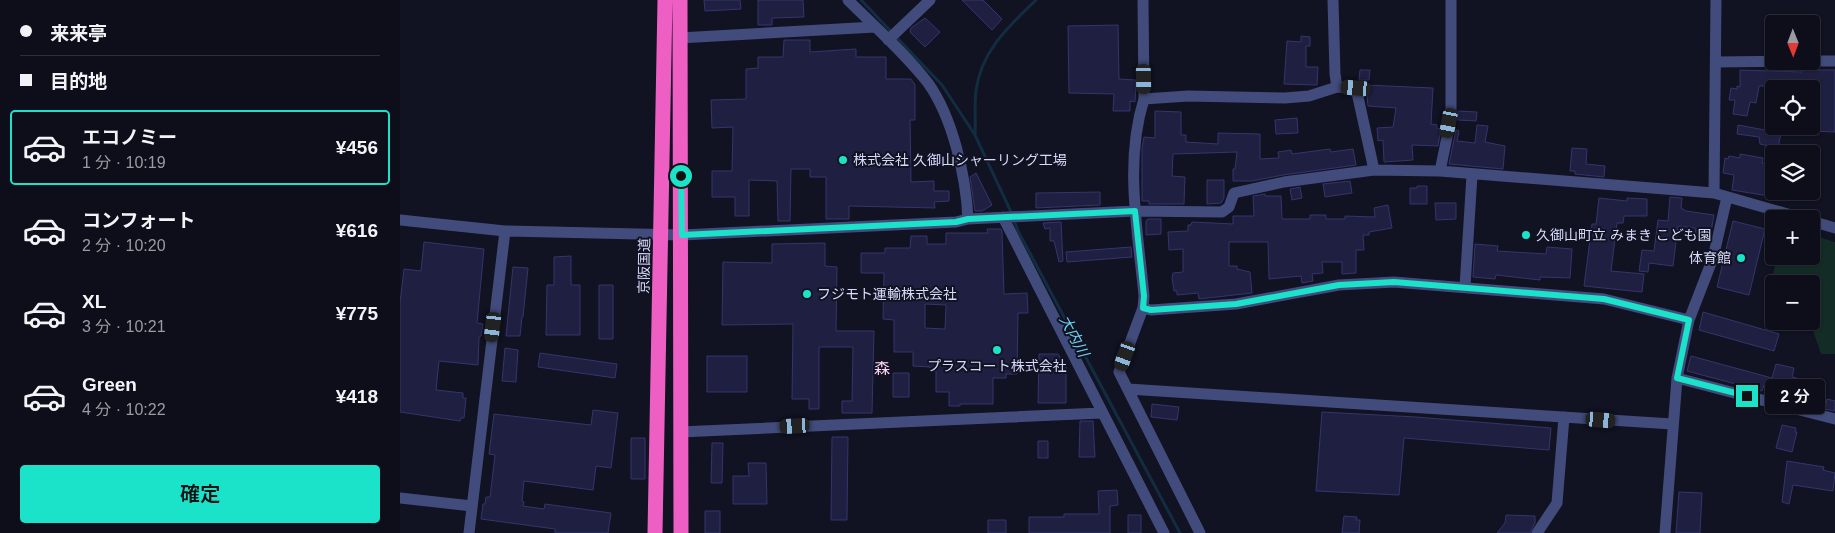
<!DOCTYPE html>
<html lang="ja">
<meta charset="utf-8">
<style>
:root{--surface:#0d0e1a;--page:#161723;--text:#f1f3f6;--muted:#9a9ca2;--line:#2d2e39;--accent:#1ae3ca}
body{margin:0;font-family:Arial,"Noto Sans JP",sans-serif;background:var(--page);color:var(--text);height:100vh;display:flex;flex-direction:column;font-size:19px;white-space:nowrap}
*{box-sizing:border-box;margin:0}
p{font-size:16px;color:var(--muted)}
.icon{flex:none;width:28px;height:28px;fill:none;stroke:currentColor;stroke-width:2;stroke-linecap:round;stroke-linejoin:round}
.map{position:relative;flex:1;overflow:hidden}
.panel{display:flex;flex-direction:column;background:var(--surface);width:400px}
.panel>*{flex:none}
.hud{display:grid;align-content:center;height:110px;padding:0 20px;background:var(--surface)}
.needle{width:32px;rotate:179deg}
.buttons{position:absolute;left:1365px;top:15px;display:grid;gap:10px}
.buttons a{display:grid;place-items:center;width:55px;height:55px;border-radius:5px;background:var(--surface);box-shadow:0 1px 4px #0004,0 0 0 1px var(--line);font-size:25px}
.end{position:absolute;width:22px;height:22px;margin:-11px;border:6px solid #1ae3ca;background:#111;box-shadow:0 0 0 2px #111}
.from{border-radius:50%}
.bubble{position:absolute;height:35px;border-radius:5px;background:var(--surface);box-shadow:0 1px 4px #0004,0 0 0 1px var(--line);font-size:16px;font-weight:600;line-height:35px;text-align:center}
.car{position:absolute;width:15px;height:30px;margin:-15px -8px;border-radius:6px;box-shadow:0 0 4px 1px #0007;background:linear-gradient(#222 24%,#8ab4d8 0 40%,#222 0 76%,#8ab4d8 0 86%,#222 0)}
.hud b{display:flex;align-items:center;gap:18px;height:48px;font-size:19px}
.hud b+b{border-top:1px solid var(--line)}
.hud i{width:12px;height:12px;background:var(--text)}
ul{padding:0;list-style:none}
li{display:flex;align-items:center;gap:15px;height:75px;margin:0 10px 8px;padding:0 10px;border:2px solid transparent;border-radius:5px}
li div{flex:1}
li b{display:block;font-size:19px}
li em{font-style:normal;font-weight:600}
li.current{border-color:var(--accent)}
li>.icon{width:45px;height:45px;stroke-width:1.5}
.button{display:flex;gap:10px;margin-top:auto;padding:10px 20px}
.button a{flex:1;height:58px;border-radius:5px;background:var(--accent);color:#111;font-size:20px;font-weight:600;line-height:58px;text-align:center}
main{display:flex;flex:1;min-height:0}
.map>svg:first-child{display:block}
</style>
<main>
<section class="panel">
<div class="hud">
<b><i class="from"></i>来来亭</b>
<b><i></i>目的地</b>
</div>
<ul>
<li class="current"><svg class="icon" aria-label="car" viewBox="0 0 24 24"><path d="M5 17H2v-5l4-1 3-4h7l3 4 3 1v5h-3M9 17h6M6 11h13"/><circle cx="7" cy="17" r="2"/><circle cx="17" cy="17" r="2"/></svg><div><b>エコノミー</b><p>1 分 · 10:19</p></div><em>¥456</em></li>
<li><svg class="icon" aria-label="car" viewBox="0 0 24 24"><path d="M5 17H2v-5l4-1 3-4h7l3 4 3 1v5h-3M9 17h6M6 11h13"/><circle cx="7" cy="17" r="2"/><circle cx="17" cy="17" r="2"/></svg><div><b>コンフォート</b><p>2 分 · 10:20</p></div><em>¥616</em></li>
<li><svg class="icon" aria-label="car" viewBox="0 0 24 24"><path d="M5 17H2v-5l4-1 3-4h7l3 4 3 1v5h-3M9 17h6M6 11h13"/><circle cx="7" cy="17" r="2"/><circle cx="17" cy="17" r="2"/></svg><div><b>XL</b><p>3 分 · 10:21</p></div><em>¥775</em></li>
<li><svg class="icon" aria-label="car" viewBox="0 0 24 24"><path d="M5 17H2v-5l4-1 3-4h7l3 4 3 1v5h-3M9 17h6M6 11h13"/><circle cx="7" cy="17" r="2"/><circle cx="17" cy="17" r="2"/></svg><div><b>Green</b><p>4 分 · 10:22</p></div><em>¥418</em></li>
</ul>
<div class="button"><a>確定</a></div>
</section>
<div class="map">
<svg width="1435" height="533" viewBox="0 0 1435 533">
<rect width="100%" height="100%" fill="#111222"/>
<path fill="#142c26" d="M1411 235 1435 242V354H1421L1412 328 1382 321H1411V284H1374V319L1364 317 1377 256H1411Z"/>
<g fill="none" stroke-linecap="round" stroke-linejoin="round">
<path stroke="#122d41" stroke-width="3" d="M461 0 542 85 575 135 612 214
M575 134C576 120 574 105 576 91 581 51 609 26 636 0
M614 220 618 231 780 533"/>
</g>
<path fill="#1f2041" stroke="#34356b" fill-rule="evenodd" d="M304 0H340L341 9 305 11Z
M358 0H403L404 17 372 18V25H358Z
M562 0H583L602 19 592 30Z
M525 18 540 32 525 47 510 32 511 28Z
M718 25 719 79 736 80 735 102 730 101V111H713L714 94 669 93 668 26Z
M901 36 910 37V46H906V67H918L917 85 884 84 887 41 901 42Z
M384 40H410V52L456 49V57H486V79H511L515 85V120H510L511 182 534 181V191H549V201L534 202 535 208 449 206V219H426V177H410V169H391L390 221H378L377 181 349 180V216H335V197H312V171H332L333 127 312 128 311 100 346 99V69L358 68V57H383Z
M960 70H970L969 80H959Z
M1340 70 1402 72V70H1435V132L1411 131V89H1375V86H1359L1356 103 1350 102 1347 116 1333 114 1335 100H1329L1331 88 1337 89V86L1340 87Z
M966 85 1033 88 1031 124 1037 125V129H1041L1038 146 1012 145 1013 160 984 162 983 140 978 141 977 128 993 127 996 108 968 106Z
M755 111 781 112V135H786V142L818 144V133L860 134V159L879 158 878 152 891 150 892 154 930 149 931 152 953 149 956 165 883 175 852 181H833V169H835L837 152 773 154 772 176 785 177 784 204H749V201H742V148L744 137 755 138Z
M1058 111 1077 112 1076 121 1058 120Z
M897 118 898 133 876 134 875 120Z
M1077 125 1088 126 1085 142 1105 146 1103 169 1049 164 1056 130 1059 131 1057 141 1075 143Z
M1338 125 1381 133 1378 148 1360 144 1359 137 1337 134Z
M1172 148 1187 149 1186 164 1205 166 1204 177 1175 174V171H1170Z
M1340 154 1363 158 1362 163 1374 165 1369 196 1332 190 1334 175 1323 173 1325 158 1328 159 1329 156 1340 158Z
M576 173 592 205 582 211H575L570 177Z
M807 180H824V198L821 203 807 204Z
M950 181 952 193 925 197 923 184Z
M1017 186H1027V204H1010V188H1017Z
M900 187 902 198 892 200 890 189Z
M700 192V205L636 208V193Z
M865 194V196H881L882 219H910V215H926V219H945V216L975 217 974 208 988 205 992 228 969 232V235H963L964 250H956V273L942 274V262H922L923 273 912 274 913 281 902 283 901 276 869 279 868 242H829V266H837V269L850 272 852 293 799 299 798 293 777 295V291H774L772 278 773 273 783 272V249L769 250 768 232 788 231V225H791L792 222 833 224V216H854L853 196Z
M1270 197 1282 198 1281 208 1286 211 1314 215 1310 237 1296 235 1295 228 1278 226 1273 266 1249 263 1248 272 1239 271 1242 250 1254 251 1258 220 1268 221Z
M1199 198 1227 201V198L1247 199V216H1224L1223 223H1217L1211 271 1244 274 1242 292 1184 286 1192 224H1196Z
M1035 203H1056V219L1036 220Z
M748 219H761V234L746 235V221Z
M1333 221 1365 229 1349 295 1317 287Z
M661 222 663 261 659 262 654 241H650V228L645 229 643 223Z
M587 229H601L602 232 604 294 627 293 628 313H618L617 374H606V378H593V404H560V406H549V392H536V371H530V367L513 366V352H494V320L483 319 484 273H461V253H485V248H510L511 236H527V244H546V233H588ZM525 304 546 305 545 329 525 328Z
M24 242 84 249 77 323 83 324 81 336 79 337 78 365 39 361 36 390 63 393V398H66L64 418H61L60 421 0 412V303L4 269 21 271Z
M425 243V266L437 267 436 331H474L472 413H442V401H452L453 347H419V409H409V399H392L393 324 322 325 323 262 372 263V244Z
M1075 244 1098 246 1097 251 1146 254 1147 247 1172 249 1170 278 1140 277V280L1096 275 1095 279 1073 277Z
M731 247 732 257 667 262 666 252Z
M171 256V285H180V335H146L147 285H154V257Z
M113 267 128 268 123 317H122L120 336H106Z
M199 285H213V339H199Z
M1303 312 1379 334 1374 351 1299 330Z
M105 348 118 350 116 382 102 381Z
M140 353 217 364 215 378 138 367Z
M639 354H658L666 367V403H638Z
M307 356H347V392H307Z
M1291 356 1372 378 1376 364 1394 368 1392 377 1418 383 1413 402 1389 396 1390 391 1364 385 1362 391 1287 371Z
M493 373H509V397H493Z
M1427 399 1435 401V411L1425 409Z
M752 404 779 407 777 420 751 417Z
M193 410 218 413 211 468 196 466 193 490 124 481 122 501 124 502 123 506 144 509 145 504 211 513 208 533H155V529L81 519 83 504H85L86 497H90L95 455 89 454 94 414 191 425Z
M922 412 1016 417 1151 428 1149 450 1004 438 999 495 916 491Z
M680 421H693L695 457H679Z
M1382 425 1396 428 1395 432H1397L1392 452 1376 448Z
M432 437H448L447 520H431Z
M231 438H245V479H231Z
M638 441H648V458H638Z
M312 443H323L322 483H311Z
M1387 461 1424 467 1423 470 1435 473 1433 491 1393 485 1389 504 1382 502Z
M348 463H366L367 504H333V476H349Z
M717 490 718 505 710 506V533H629V517H664V514H699L698 491Z
M1279 492 1302 493 1300 533H1276Z
M305 511H320V533H305Z
M728 515H741V533H728Z
M1106 515 1135 516V523L1130 533H1097L1105 523Z
M944 516 957 517 956 520H960L959 533H942Z
M588 520H606V533H588Z"/>
<g fill="none" stroke-linecap="round" stroke-linejoin="round">
<path stroke="#414c7c" stroke-width="11" d="M743 0 744 99
M933 0 935 74 937 87
M279 38 475 27
M488 40 530 0
M1411 61H1435
M1316 62 1393 61
M1040 171 1051 118V0
M1314 193 1316 0
M603 217 764 533
M568 219 735 211 822 212 829 207 834 193 884 182 974 170 1040 171 1314 193 1405 219
M0 220 105 231 282 235 556 222 568 219C566 177 553 118 528 83 505 53 475 27 448 0
M1411 221 1435 228
M1065 287 1072 175
M743 308 751 310 836 304 939 285 994 282 1204 299 1289 320
M1277 378 1435 419
M728 389 1272 424
M280 432 701 413
M0 498 72 506
M69 533 105 231
M800 533 719 372 743 308 744 296C738 231 724 163 744 99L788 96 885 98 909 96 937 87 956 88 974 170
M1137 533 1157 503 1164 417
M1265 533 1277 378 1289 320 1313 258 1327 197"/>
<path stroke="#ed5fc3" stroke-width="15" d="M280 0 281 533
M255 533 265 0"/>
</g>
<g fill="none" stroke-linecap="round" stroke-linejoin="round">
<path stroke="#1ae3ca" stroke-width="6" d="M281 176 282 235 556 222 568 219 735 211 744 296 743 308 751 310 836 304 939 285 994 282 1204 299 1289 320 1277 378 1347 396"/>
</g>
<g fill="#1ae3ca" stroke="#111222" stroke-width="2">
<circle cx="443" cy="160" r="5"/>
<circle cx="1126" cy="235" r="5"/>
<circle cx="1341" cy="258" r="5"/>
<circle cx="407" cy="294" r="5"/>
<circle cx="597" cy="350" r="5"/>
</g>
<g text-anchor="middle" stroke-width="4" stroke-linejoin="round" paint-order="stroke">
<g font-size="14" fill="#d7dbfa" stroke="#111222" text-anchor="start">
<text x="453" y="165">株式会社 久御山シャーリング工場</text>
<text x="1136" y="240">久御山町立 みまき こども園</text>
<text x="1331" y="263" text-anchor="end">体育館</text>
<text x="417" y="299">フジモト運輸株式会社</text>
<text x="597" y="371" text-anchor="middle">プラスコート株式会社</text>
</g>
<g font-size="14" fill="#d7dbfa" stroke="#111222">
<text transform="translate(244 266) rotate(-89)" y="5">京阪国道</text>
</g>
<g font-size="15" font-style="italic" fill="#70d1ef" stroke="#111222">
<text transform="translate(674 336) rotate(62)" y="5">大内川</text>
</g>
<g font-size="16" fill="#fbd8f6" stroke="#111222">
<text x="482" y="374">森</text>
</g>
</g>
</svg>
<div class="buttons">
<a><svg class="needle" viewBox="-14 -14 28 28"><path d="M0-13l5 13h-10z" fill="#e53935"/><path d="M0 13l5-13h-10z" fill="#9a9ca2"/></svg></a>
<a><svg class="icon" aria-label="locate" viewBox="0 0 24 24"><circle cx="12" cy="12" r="6"/><path d="M12 2v4M12 18v4M2 12h4M18 12h4"/></svg></a>
<a><svg class="icon" aria-label="layers" viewBox="0 0 24 24"><path d="M12 4l9 5-9 5-9-5zM3 14l9 5 9-5"/></svg></a>
<a>+</a>
<a>−</a>
</div>
<i class="end from" style="left:281px;top:176px"></i>
<i class="end" style="left:1347px;top:396px"></i>
<div class="bubble" style="left:1365px;top:379px;width:60px">2 分</div>
<i class="car" style="left:744px;top:79px;rotate:179deg"></i>
<i class="car" style="left:956px;top:88px;rotate:275deg"></i>
<i class="car" style="left:1049px;top:123px;rotate:191deg"></i>
<i class="car" style="left:93px;top:327px;rotate:187deg"></i>
<i class="car" style="left:725px;top:356px;rotate:200deg"></i>
<i class="car" style="left:1201px;top:420px;rotate:95deg"></i>
<i class="car" style="left:395px;top:426px;rotate:267deg"></i>
</div>
</main>
